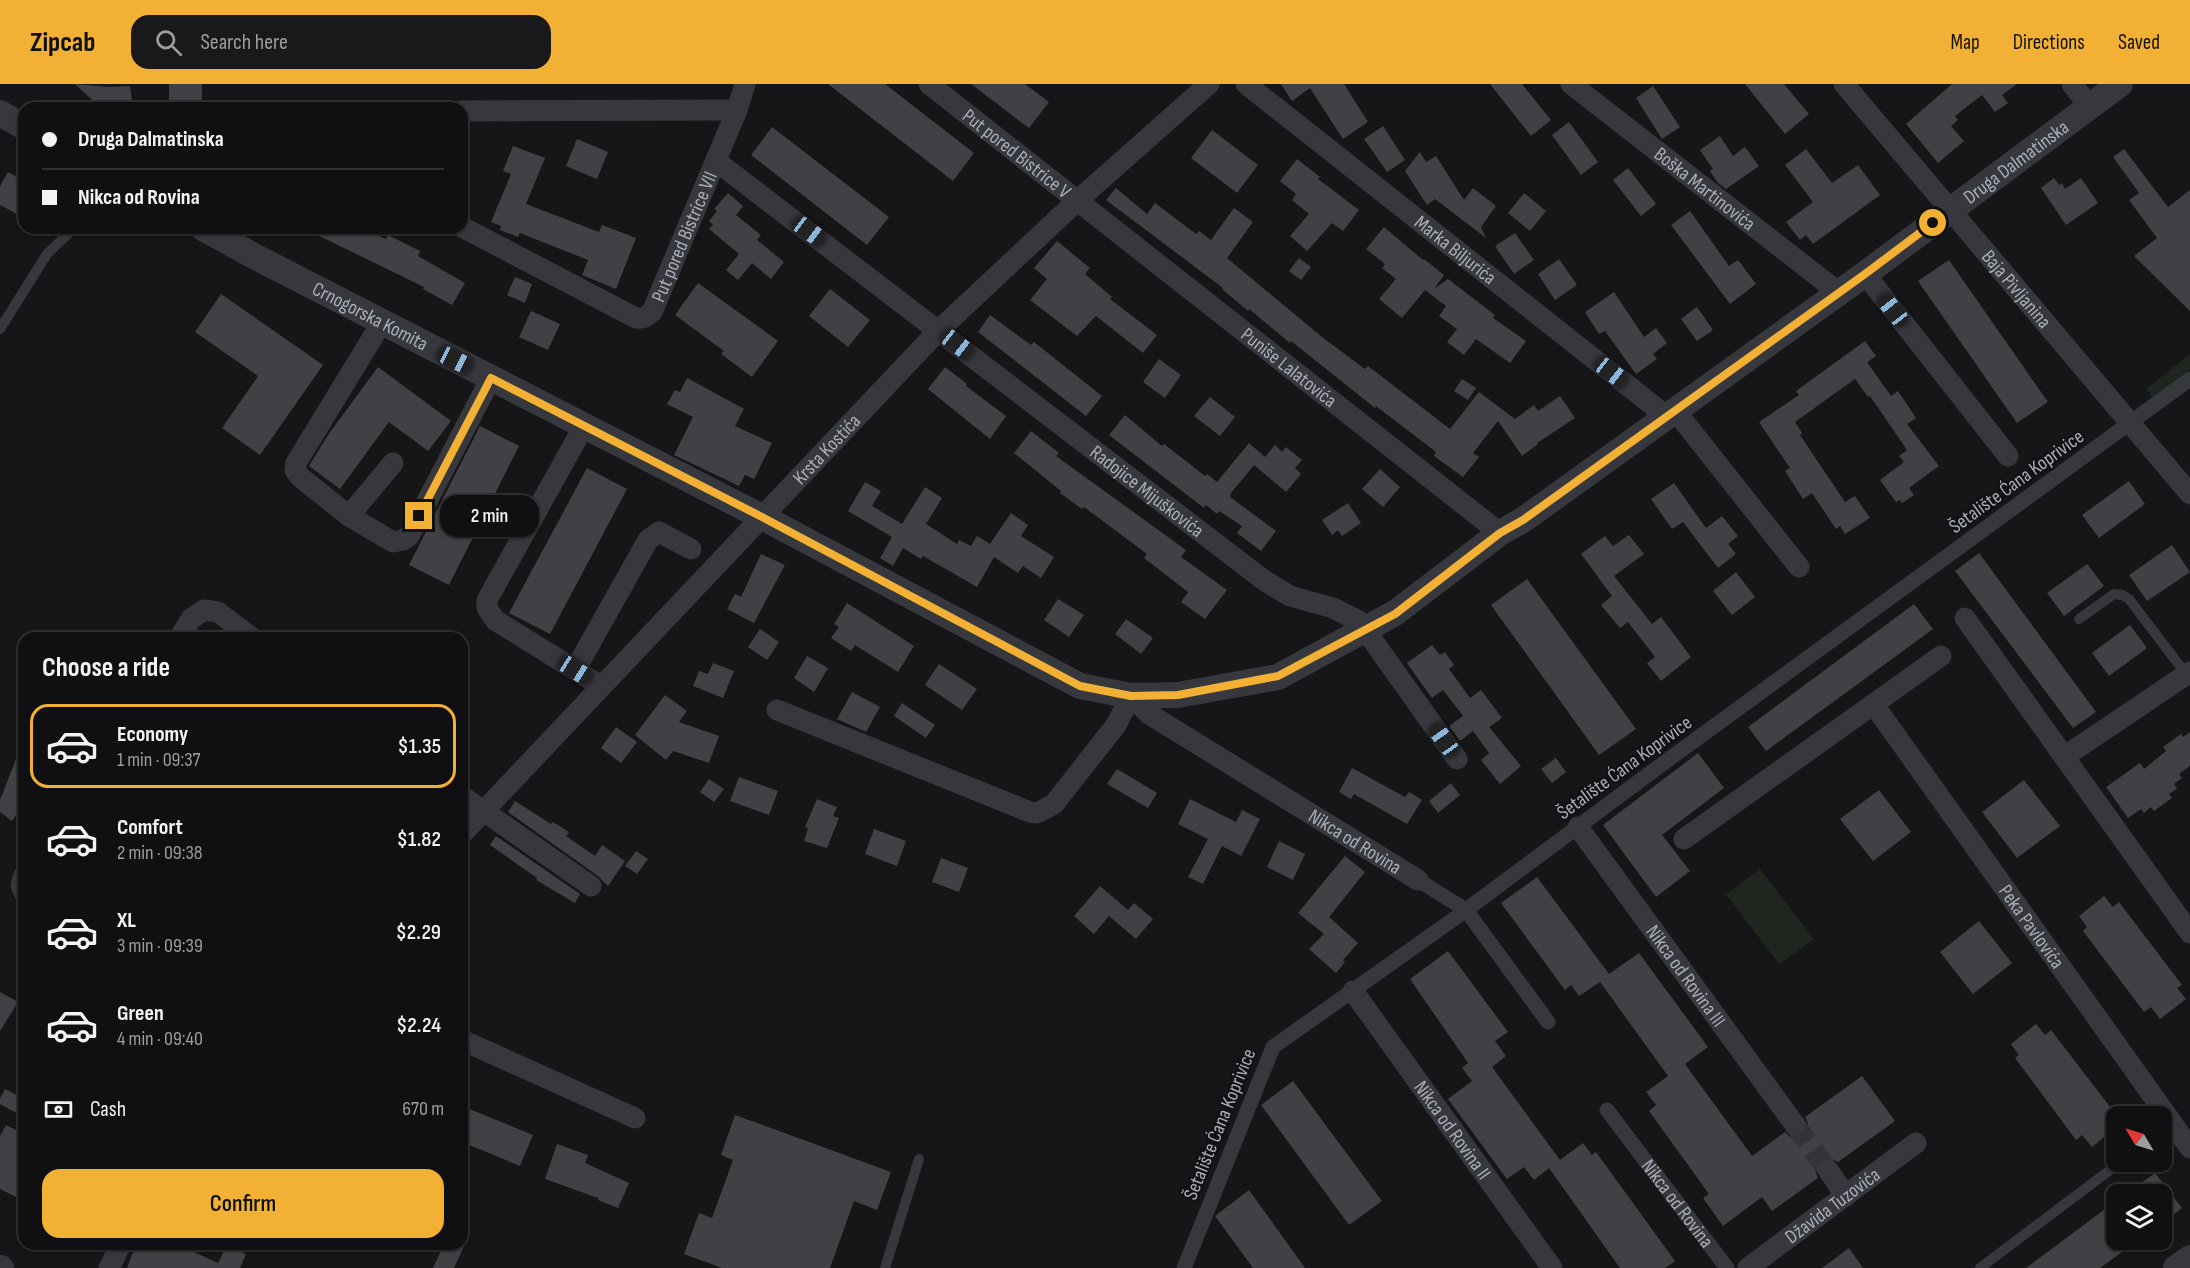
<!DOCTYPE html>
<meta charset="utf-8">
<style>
:root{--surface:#101012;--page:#19191b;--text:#f1f3f6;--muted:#9c9d9f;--line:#303032;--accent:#f2b134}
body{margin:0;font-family:"Sofia Sans Condensed",sans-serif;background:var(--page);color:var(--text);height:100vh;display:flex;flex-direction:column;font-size:22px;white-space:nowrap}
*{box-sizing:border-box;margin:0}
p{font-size:20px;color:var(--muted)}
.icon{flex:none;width:33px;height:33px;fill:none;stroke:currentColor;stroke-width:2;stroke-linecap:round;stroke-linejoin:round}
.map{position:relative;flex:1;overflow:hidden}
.side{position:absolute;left:18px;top:548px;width:450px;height:618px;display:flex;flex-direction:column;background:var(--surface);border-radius:18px;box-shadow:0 2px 4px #0004,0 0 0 2px var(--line)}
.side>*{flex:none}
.guide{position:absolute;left:18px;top:18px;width:450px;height:132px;border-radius:18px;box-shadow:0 2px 4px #0004,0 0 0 2px var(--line);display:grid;align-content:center;height:132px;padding:0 24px;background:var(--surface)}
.needle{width:39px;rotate:308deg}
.buttons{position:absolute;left:2106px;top:1022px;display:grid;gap:12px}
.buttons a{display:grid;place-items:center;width:66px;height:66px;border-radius:12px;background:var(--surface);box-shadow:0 2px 4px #0004,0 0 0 2px var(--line);font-size:30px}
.end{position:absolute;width:27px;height:27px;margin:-14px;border:8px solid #f2b134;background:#111;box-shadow:0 0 0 3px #111}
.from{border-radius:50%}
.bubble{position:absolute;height:42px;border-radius:18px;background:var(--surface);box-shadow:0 2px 4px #0004,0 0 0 2px var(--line);font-size:20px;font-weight:600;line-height:42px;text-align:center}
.car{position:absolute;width:18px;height:36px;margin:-18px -9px;border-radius:8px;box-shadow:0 0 4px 2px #0007;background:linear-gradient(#222 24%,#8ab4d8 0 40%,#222 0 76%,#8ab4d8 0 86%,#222 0)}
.guide b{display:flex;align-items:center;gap:21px;height:57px;font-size:22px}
.guide b+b{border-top:2px solid var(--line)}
.guide i{width:15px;height:15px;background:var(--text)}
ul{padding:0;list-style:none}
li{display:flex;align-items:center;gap:18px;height:84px;margin:0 12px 9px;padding:0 12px;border:3px solid transparent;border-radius:18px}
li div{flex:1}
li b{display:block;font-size:22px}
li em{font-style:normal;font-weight:600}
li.selected{border-color:var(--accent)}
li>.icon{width:54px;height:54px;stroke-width:1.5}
h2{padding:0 24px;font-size:27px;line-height:72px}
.pay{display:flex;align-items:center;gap:15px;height:66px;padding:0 24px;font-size:22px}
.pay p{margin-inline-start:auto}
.cta{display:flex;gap:12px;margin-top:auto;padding:12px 24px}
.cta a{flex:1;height:69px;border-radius:18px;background:var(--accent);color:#111;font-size:24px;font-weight:600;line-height:69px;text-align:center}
header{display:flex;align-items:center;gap:36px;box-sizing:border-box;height:84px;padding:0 30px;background:var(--accent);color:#111}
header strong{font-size:28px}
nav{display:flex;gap:33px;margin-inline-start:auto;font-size:21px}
.search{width:420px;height:54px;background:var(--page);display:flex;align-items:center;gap:15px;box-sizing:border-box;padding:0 21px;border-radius:18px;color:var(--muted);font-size:22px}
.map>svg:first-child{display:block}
</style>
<header>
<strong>Zipcab</strong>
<div class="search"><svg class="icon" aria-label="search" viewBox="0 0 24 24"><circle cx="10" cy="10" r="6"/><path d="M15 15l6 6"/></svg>Search here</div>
<nav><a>Map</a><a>Directions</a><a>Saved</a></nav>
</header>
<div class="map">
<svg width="2190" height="1184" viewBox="0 0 2190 1184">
<rect width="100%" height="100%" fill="#161618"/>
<path fill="#1e261f" d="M2190 270V285L2153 314 2146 305Z
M1760 785 1814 855 1779 880 1726 810Z"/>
<path fill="#404145" d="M75 0 108 3 130 2 133 24H101Z
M169 0H202V20H169Z
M828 0H885L974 69 953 97Z
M971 0H1025L1049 18 1029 44Z
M1281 0H1344L1368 38 1343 55 1310 4 1292 17Z
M1490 0H1522L1551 36 1531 52Z
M1745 0H1784L1809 30 1785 50Z
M1952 0H2017L2002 11 2008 19 1995 28 1982 11 1955 32 1958 36 1951 42 1964 57 1938 79 1906 40Z
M1653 2 1680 43 1662 55 1636 14Z
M1569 38 1598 78 1581 91 1552 51Z
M1383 42 1405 76 1387 88 1364 55Z
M772 43 889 133 867 161 751 71Z
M1212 46 1258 81 1237 109 1191 74Z
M1720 52 1733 72 1745 63 1759 82 1726 105 1717 98 1710 87 1713 85 1700 66Z
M577 55 608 68 597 95 566 82Z
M513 62 545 74 526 120 599 148 602 141 636 154 616 205 582 191 588 176 520 149 518 153 500 146 501 142 491 138 511 90 503 87Z
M1806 65 1832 99 1858 81 1880 111 1813 160 1806 151 1800 156 1786 138 1813 118 1785 81Z
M2124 65 2168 123 2190 106V227L2134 172 2157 154 2129 116 2139 109 2113 73Z
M1420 68 1426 78 1436 72 1464 116 1473 104 1496 122 1481 143 1486 154 1435 115 1427 121 1405 87Z
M1297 75 1320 93 1318 95 1359 126 1343 147 1332 139 1307 167 1290 152 1309 130 1292 116 1296 110 1280 97Z
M1628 84 1656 120 1641 132 1613 96Z
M8 88 24 97V123L19 131 0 121V102Z
M2054 94 2059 101 2062 99 2065 105 2081 94 2098 119 2066 141 2041 104Z
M1116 104 1147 130 1155 119 1196 150 1199 147 1211 156 1234 124 1253 138 1227 174 1322 253 1365 285 1368 282 1450 345 1479 308 1515 335 1534 321 1538 327 1560 312 1575 334 1537 359 1538 360 1522 372 1498 337 1473 369 1479 373 1463 393 1434 372 1436 368 1376 322 1375 324 1291 257 1290 259 1249 225 1248 227 1222 205 1223 204 1106 116Z
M728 109 743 122 736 131 761 151 757 156 784 178 771 195 752 179 738 196 726 186 739 170 709 145 713 141 709 137 717 127 714 125Z
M1524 109 1546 127 1530 147 1508 129Z
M1690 127 1729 182 1738 176 1756 200 1730 220 1671 141Z
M1384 143 1423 176 1424 175 1444 191 1434 205 1448 195 1495 231 1493 234 1526 257 1510 279 1476 255 1464 271 1447 258 1457 245 1439 232 1446 222 1425 206 1402 234 1379 215 1396 195 1382 184 1385 180 1366 165Z
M303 144H361L386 155 388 151 420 167 418 172 465 199 452 221 423 205 424 203Z
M1515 149 1534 176 1514 190 1495 162Z
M1057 157 1090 184 1085 190 1112 213 1110 215 1157 251 1143 269 1096 232 1077 252 1030 216 1047 195 1034 184Z
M1299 174 1311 183 1301 196 1289 187Z
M1559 175 1577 201 1555 216 1538 190Z
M1949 176 2048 318 2017 339 1918 197Z
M515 193 532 200 525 219 507 211Z
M698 199 778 257 752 293 721 270 724 267 675 231Z
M830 205 870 236 848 263 809 232Z
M1614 208 1644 253 1656 244 1667 259 1653 270 1657 275 1636 290 1605 247 1599 250 1585 228Z
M221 210 323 281 260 371 222 344 258 292 195 248Z
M1697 223 1713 246 1697 257 1681 235Z
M531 227 560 240 548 266 519 253Z
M990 231 1031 261 1034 258 1102 312 1086 332 978 248Z
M1865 257 1876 272 1867 278 1891 312 1898 307 1916 334 1907 340 1939 382 1909 404 1914 411 1902 419 1900 416 1896 418 1880 396 1904 378 1899 372 1907 366 1870 312 1868 313 1855 295 1795 338 1802 349 1800 351 1845 418 1855 412 1870 434 1845 450 1840 442 1836 445 1812 409 1803 415 1785 387 1790 384 1759 338 1799 311 1796 307Z
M1159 275 1181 291 1165 314 1143 298Z
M378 283 451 337 428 367 389 338 340 405 309 382 328 351Z
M945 283 967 300 966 302 1006 332 990 355 928 305Z
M687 294 744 325 735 342 772 359 754 395 745 391 739 402 674 371 693 333 667 320 675 306 680 308Z
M1462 295 1476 304 1468 316 1454 307Z
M1210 313 1235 333 1220 352 1194 332Z
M1125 331 1162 362 1164 360 1205 392 1207 390 1217 398 1249 359 1265 373 1275 361 1282 368 1286 363 1302 376 1295 384 1301 390 1286 408 1254 381 1231 409 1230 413 1276 447 1261 467 1237 449 1242 442 1219 427 1217 430 1206 421 1204 424 1109 351Z
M480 342 519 362 449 501 409 481Z
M1031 347 1059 369 1056 372 1186 466 1181 473 1227 506 1205 535 1181 518 1188 508 1144 474 1147 470 1084 423 1082 425 1060 409 1061 407 1014 369Z
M587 384 627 405 550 550 509 529Z
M1380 385 1400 403 1383 423 1362 405Z
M2129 397 2145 420 2099 454 2082 431Z
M865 398 881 407 872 422 902 440 925 403 942 414 926 440 957 460 959 456 971 462 977 452 990 460 1011 429 1028 441 1021 452 1054 473 1041 494 1023 482 1018 489 994 473 977 503 923 472 921 475 903 464 893 482 880 474 892 453 848 427Z
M1674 399 1706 444 1722 432 1738 452 1728 460 1736 470 1718 484 1683 438 1672 445 1651 415Z
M1348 419 1361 439 1342 452 1338 446 1332 451 1322 436Z
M1629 451 1644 470 1614 492 1652 540 1661 533 1691 573 1661 597 1647 579 1655 573 1628 538 1620 544 1601 521 1612 512 1581 470 1605 452 1613 462Z
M2172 461 2190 488 2147 517 2129 491Z
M1979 469 2096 628 2073 644 1955 487Z
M761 470 785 481 754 539 727 525 735 510 741 513Z
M2087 480 2104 502 2064 532 2047 509Z
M1736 488 1755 513 1732 531 1713 507Z
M1527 495 1636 645 1599 671 1491 521Z
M1058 515 1084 531 1069 553 1044 536Z
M847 519 914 562 898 588 855 561 851 567 831 554 839 543 834 540Z
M1914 520 1933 545 1766 667 1748 643Z
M1126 535 1153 554 1141 570 1115 550Z
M2130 541 2147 564 2109 592 2092 569Z
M760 545 779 558 767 576 748 563Z
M1432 561 1440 571 1445 568 1454 581 1449 585 1470 614 1481 606 1502 634 1489 643 1521 682 1500 700 1481 676 1489 669 1473 647 1460 657 1449 642 1463 632 1443 606 1432 614 1407 579Z
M807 572 828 584 814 608 794 594Z
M713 579 734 587 723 614 693 602 699 587 708 590Z
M939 580 977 605 962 626 925 601Z
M852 608 880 623 866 648 837 635Z
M665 611 687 627 679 638 719 652 709 679 673 667 666 676 635 651Z
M902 619 935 641 926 654 894 632Z
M616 643 637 658 621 679 601 664Z
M2190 648V682L2179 690 2182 694 2174 700 2177 705 2169 710 2172 714 2154 727 2151 723 2144 729 2141 725 2128 734 2106 703 2140 679 2144 685 2166 667 2163 663 2181 650 2183 653Z
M23 657 24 719 12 737 0 728V716Z
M1698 669 1724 704 1662 751 1690 787 1656 813 1603 741Z
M1556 674 1566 688 1552 699 1541 685Z
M1352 684 1405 713 1409 708 1422 716 1407 740 1354 710 1351 715 1339 708Z
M1117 685 1157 709 1148 724 1107 700Z
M739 693 778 707 769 731 730 717Z
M709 695 724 705 714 718 700 708Z
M2024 696 2060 742 2017 774 1982 728Z
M1451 699 1460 711 1438 729 1429 717Z
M1879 706 1911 748 1873 777 1840 735Z
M817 715 837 723 833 732 839 734 827 764 804 757 808 744 805 743Z
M1190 715 1236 738 1242 726 1260 735 1241 772 1222 762 1203 800 1188 793 1208 755 1178 740Z
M515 717 551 740 553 738 569 748 566 752 595 772 602 761 625 777 608 802 598 792 508 728Z
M874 745 906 757 897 782 865 770Z
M496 752 580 810 575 819 536 796 537 794 490 761Z
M1279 757 1305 770 1293 796 1267 783Z
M636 767 648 775 637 790 625 782Z
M1345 772 1365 788 1329 833 1358 859 1343 876 1345 878 1336 889 1309 865 1324 850 1298 829Z
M941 774 968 784 959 808 932 798Z
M1537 793 1609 890 1639 869 1708 963 1685 980 1752 1072 1785 1048 1790 1053 1802 1052 1807 1046 1808 1039 1805 1033 1862 992 1895 1037 1838 1078 1828 1073 1820 1076 1815 1086 1818 1094 1772 1127 1762 1113 1723 1142 1703 1114 1709 1110 1649 1027 1656 1021 1646 1008 1668 992 1600 898 1579 912 1571 901 1565 906 1501 819Z
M1100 802 1128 826 1134 819 1153 835 1136 855 1109 832 1094 850 1074 832Z
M2104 812 2113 823 2119 818 2182 901 2177 904 2186 915 2160 935 2151 923 2144 928 2083 847 2087 843 2079 832Z
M1979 837 2012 879 1973 910 1940 868Z
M1448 867 1508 948 1495 957 1506 972 1492 983 1560 1076 1583 1059 1592 1071 1596 1068 1675 1177 1665 1184H1620L1549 1084 1534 1096 1524 1083 1507 1095 1448 1015 1472 997 1462 984 1468 979 1410 895Z
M0 908 18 918 0 947Z
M2036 940 2045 951 2051 946 2114 1028 2109 1032 2116 1043 2092 1063 2082 1051 2076 1056 2015 974 2019 971 2011 960Z
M1293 997 1382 1117 1349 1141 1261 1021Z
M5 1005 24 1015V1033L0 1020V1014Z
M462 1022 533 1051 520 1082 462 1058Z
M735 1031 891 1088 877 1126 854 1117 830 1184H722L684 1170 699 1129 712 1134 733 1076 721 1071Z
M6 1041 24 1050V1117L0 1105V1052Z
M557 1060 588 1071 585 1079 629 1099 618 1124 598 1116V1114L545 1095Z
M2155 1089 2182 1124 2162 1139V1110H2126Z
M1249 1106 1305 1184H1253L1215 1132Z
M2116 1117V1155H2140L2100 1184H2026Z
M136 1160H163L181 1166 183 1163 218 1179 227 1161 246 1170 240 1184H127Z
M444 1160H465L454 1184H433Z
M1849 1164 1863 1184H1822Z"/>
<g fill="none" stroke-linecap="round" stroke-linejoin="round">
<path stroke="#333438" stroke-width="21" stroke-dasharray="21 10" stroke-linecap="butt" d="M1795 1041 1828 1086"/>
<path stroke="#37383d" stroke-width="10" d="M0 245 47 170 74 144
M2079 535 2114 510 2122 511 2129 515 2186 590
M885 1184 919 1075
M1980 1184 2122 1077"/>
<g stroke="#37383d" stroke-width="15">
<path d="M1418 796 1466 826 1548 938"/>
<path id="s1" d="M1607 1026 1727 1184"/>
<path d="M1184 1184 1273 963 1458 832 1665 678 2190 295"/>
</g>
<g stroke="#37383d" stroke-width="21">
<path id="s2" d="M929 0 1500 449"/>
<path id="s3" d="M1246 0 1665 331"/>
<path id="s4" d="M1571 0 1838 208"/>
<path id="s5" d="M1844 0 2190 410"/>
<path d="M2072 0 2089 22"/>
<path d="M462 27 737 26"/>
<path id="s6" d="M716 77 1265 497 1290 512 1333 524 1359 537 1457 675"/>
<path id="s7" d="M462 143 636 234C643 235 646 233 652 228L737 26 745 0"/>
<path d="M1865 190 2008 372"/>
<path d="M1674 325 1799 483"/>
<path d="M584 342 487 516V524L495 536 601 602"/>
<path d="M393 379 349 432 393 458 403 456 409 452 491 294"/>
<path d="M349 432 300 393 295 386 296 379 382 238"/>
<path d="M1965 534 2190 849"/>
<path d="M179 554 191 535 204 526 218 528 252 554"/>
<path d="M575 586 648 456 659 448 691 465"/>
<path id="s8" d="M1874 621 2190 1064"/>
<path id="s9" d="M777 626 1030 728 1037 729 1054 720 1116 641 1131 612 1149 630 1418 796"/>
<path d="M2064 673 2190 588"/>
<path d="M462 712 591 802"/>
<path id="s10" d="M1578 743 1795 1041"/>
<path id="s11" d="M462 750 939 246 1078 116 1209 0"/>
<path d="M1684 755 1941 572"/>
<path d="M24 791 21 801 24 808"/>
<path id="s12" d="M1353 907 1552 1184"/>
<path d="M462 956 635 1034"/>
<path d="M1828 1086 1846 1112"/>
<path d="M109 1184 121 1160"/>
<path id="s13" d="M1748 1184 1916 1059"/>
</g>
<g stroke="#37383d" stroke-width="26">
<path d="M0 29 24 43"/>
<path id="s14" d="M203 144 252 171 762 433 1080 602 1131 612 1178 611 1278 593 1395 529 1500 449 1523 436 1865 190 2120 0"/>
<path d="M0 1184H1"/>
<path d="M2176 1184 2190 1174"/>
</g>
</g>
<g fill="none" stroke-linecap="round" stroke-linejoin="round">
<path stroke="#f2b134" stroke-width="8" d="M419 432 491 294 762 433 1080 602 1131 612 1178 611 1278 592 1395 530 1500 449 1523 436 1865 190 1933 139"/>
</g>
<g text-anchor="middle" stroke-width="4.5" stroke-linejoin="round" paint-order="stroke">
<g font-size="20" fill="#a8adb8" stroke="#111113">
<text dy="7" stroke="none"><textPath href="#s2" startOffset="112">Put pored Bistrice V</textPath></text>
<text dy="7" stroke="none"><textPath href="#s14" startOffset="2091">Druga Dalmatinska</textPath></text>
<text dy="7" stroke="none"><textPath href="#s4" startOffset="170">Boška Martinovića</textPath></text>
<text dy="7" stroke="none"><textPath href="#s7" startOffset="296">Put pored Bistrice VII</textPath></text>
<text dy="7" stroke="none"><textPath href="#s3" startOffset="267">Marka Biljurića</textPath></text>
<text dy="7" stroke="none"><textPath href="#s5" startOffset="268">Baja Pivljanina</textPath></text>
<text dy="7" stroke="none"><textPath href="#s14" startOffset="189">Crnogorska Komita</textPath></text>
<text dy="7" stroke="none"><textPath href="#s2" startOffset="458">Puniše Lalatovića</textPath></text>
<text dy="7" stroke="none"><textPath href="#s11" startOffset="530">Krsta Kostića</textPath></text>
<text transform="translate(2016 397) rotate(-36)" y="7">Šetalište Ćana Koprivice</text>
<text dy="7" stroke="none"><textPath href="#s6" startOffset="543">Radojice Mijuškovića</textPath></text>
<text transform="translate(1624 683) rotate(-36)" y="7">Šetalište Ćana Koprivice</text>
<text dy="7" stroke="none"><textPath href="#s9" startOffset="700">Nikca od Rovina</textPath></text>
<text dy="7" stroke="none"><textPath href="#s8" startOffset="272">Peka Pavlovića</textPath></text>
<text dy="7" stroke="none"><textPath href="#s10" startOffset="184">Nikca od Rovina III</textPath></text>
<text transform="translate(1219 1040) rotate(-68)" y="7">Šetalište Ćana Koprivice</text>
<text dy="7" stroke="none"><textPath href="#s12" startOffset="171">Nikca od Rovina II</textPath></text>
<text dy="7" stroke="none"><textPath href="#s1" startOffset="117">Nikca od Rovina</textPath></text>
<text dy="7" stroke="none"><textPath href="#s13" startOffset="105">Džavida Tuzovića</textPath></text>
</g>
</g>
</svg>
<div class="buttons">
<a><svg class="needle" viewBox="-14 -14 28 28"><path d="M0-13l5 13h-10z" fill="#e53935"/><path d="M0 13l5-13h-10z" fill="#9c9d9f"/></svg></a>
<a><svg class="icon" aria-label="layers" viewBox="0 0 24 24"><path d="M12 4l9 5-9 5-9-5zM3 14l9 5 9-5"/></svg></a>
</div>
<i class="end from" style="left:1933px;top:139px"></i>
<i class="end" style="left:419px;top:432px"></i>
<div class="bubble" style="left:440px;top:411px;width:99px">2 min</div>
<i class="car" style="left:809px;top:147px;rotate:127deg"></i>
<i class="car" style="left:1893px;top:226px;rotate:322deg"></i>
<i class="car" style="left:957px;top:260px;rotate:128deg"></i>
<i class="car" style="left:455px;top:276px;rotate:117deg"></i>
<i class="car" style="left:1611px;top:288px;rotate:128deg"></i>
<i class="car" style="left:575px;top:586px;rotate:122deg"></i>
<i class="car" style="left:1444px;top:656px;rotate:325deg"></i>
<div class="guide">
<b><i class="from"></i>Druga Dalmatinska</b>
<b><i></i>Nikca od Rovina</b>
</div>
<section class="side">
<h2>Choose a ride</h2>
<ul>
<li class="selected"><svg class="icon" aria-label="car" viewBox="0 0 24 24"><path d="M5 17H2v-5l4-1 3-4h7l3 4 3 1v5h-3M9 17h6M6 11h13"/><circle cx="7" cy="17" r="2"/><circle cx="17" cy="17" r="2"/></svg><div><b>Economy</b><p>1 min · 09:37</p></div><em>$1.35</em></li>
<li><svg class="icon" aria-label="car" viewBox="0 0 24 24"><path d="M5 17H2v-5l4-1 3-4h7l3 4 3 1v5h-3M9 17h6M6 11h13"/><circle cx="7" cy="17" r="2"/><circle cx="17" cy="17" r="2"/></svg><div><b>Comfort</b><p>2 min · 09:38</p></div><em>$1.82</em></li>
<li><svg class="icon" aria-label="car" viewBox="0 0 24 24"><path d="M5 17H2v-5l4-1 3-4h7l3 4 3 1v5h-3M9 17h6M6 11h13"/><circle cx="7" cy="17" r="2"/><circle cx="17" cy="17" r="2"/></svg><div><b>XL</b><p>3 min · 09:39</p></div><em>$2.29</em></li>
<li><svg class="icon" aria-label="car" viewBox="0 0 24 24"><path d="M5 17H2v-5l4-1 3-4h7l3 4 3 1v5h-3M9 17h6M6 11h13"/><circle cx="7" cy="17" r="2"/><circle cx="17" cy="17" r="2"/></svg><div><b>Green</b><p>4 min · 09:40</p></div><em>$2.24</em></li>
</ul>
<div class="pay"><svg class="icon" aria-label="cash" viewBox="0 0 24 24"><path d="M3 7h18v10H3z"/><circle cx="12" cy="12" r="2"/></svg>Cash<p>670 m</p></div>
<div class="cta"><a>Confirm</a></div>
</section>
</div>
